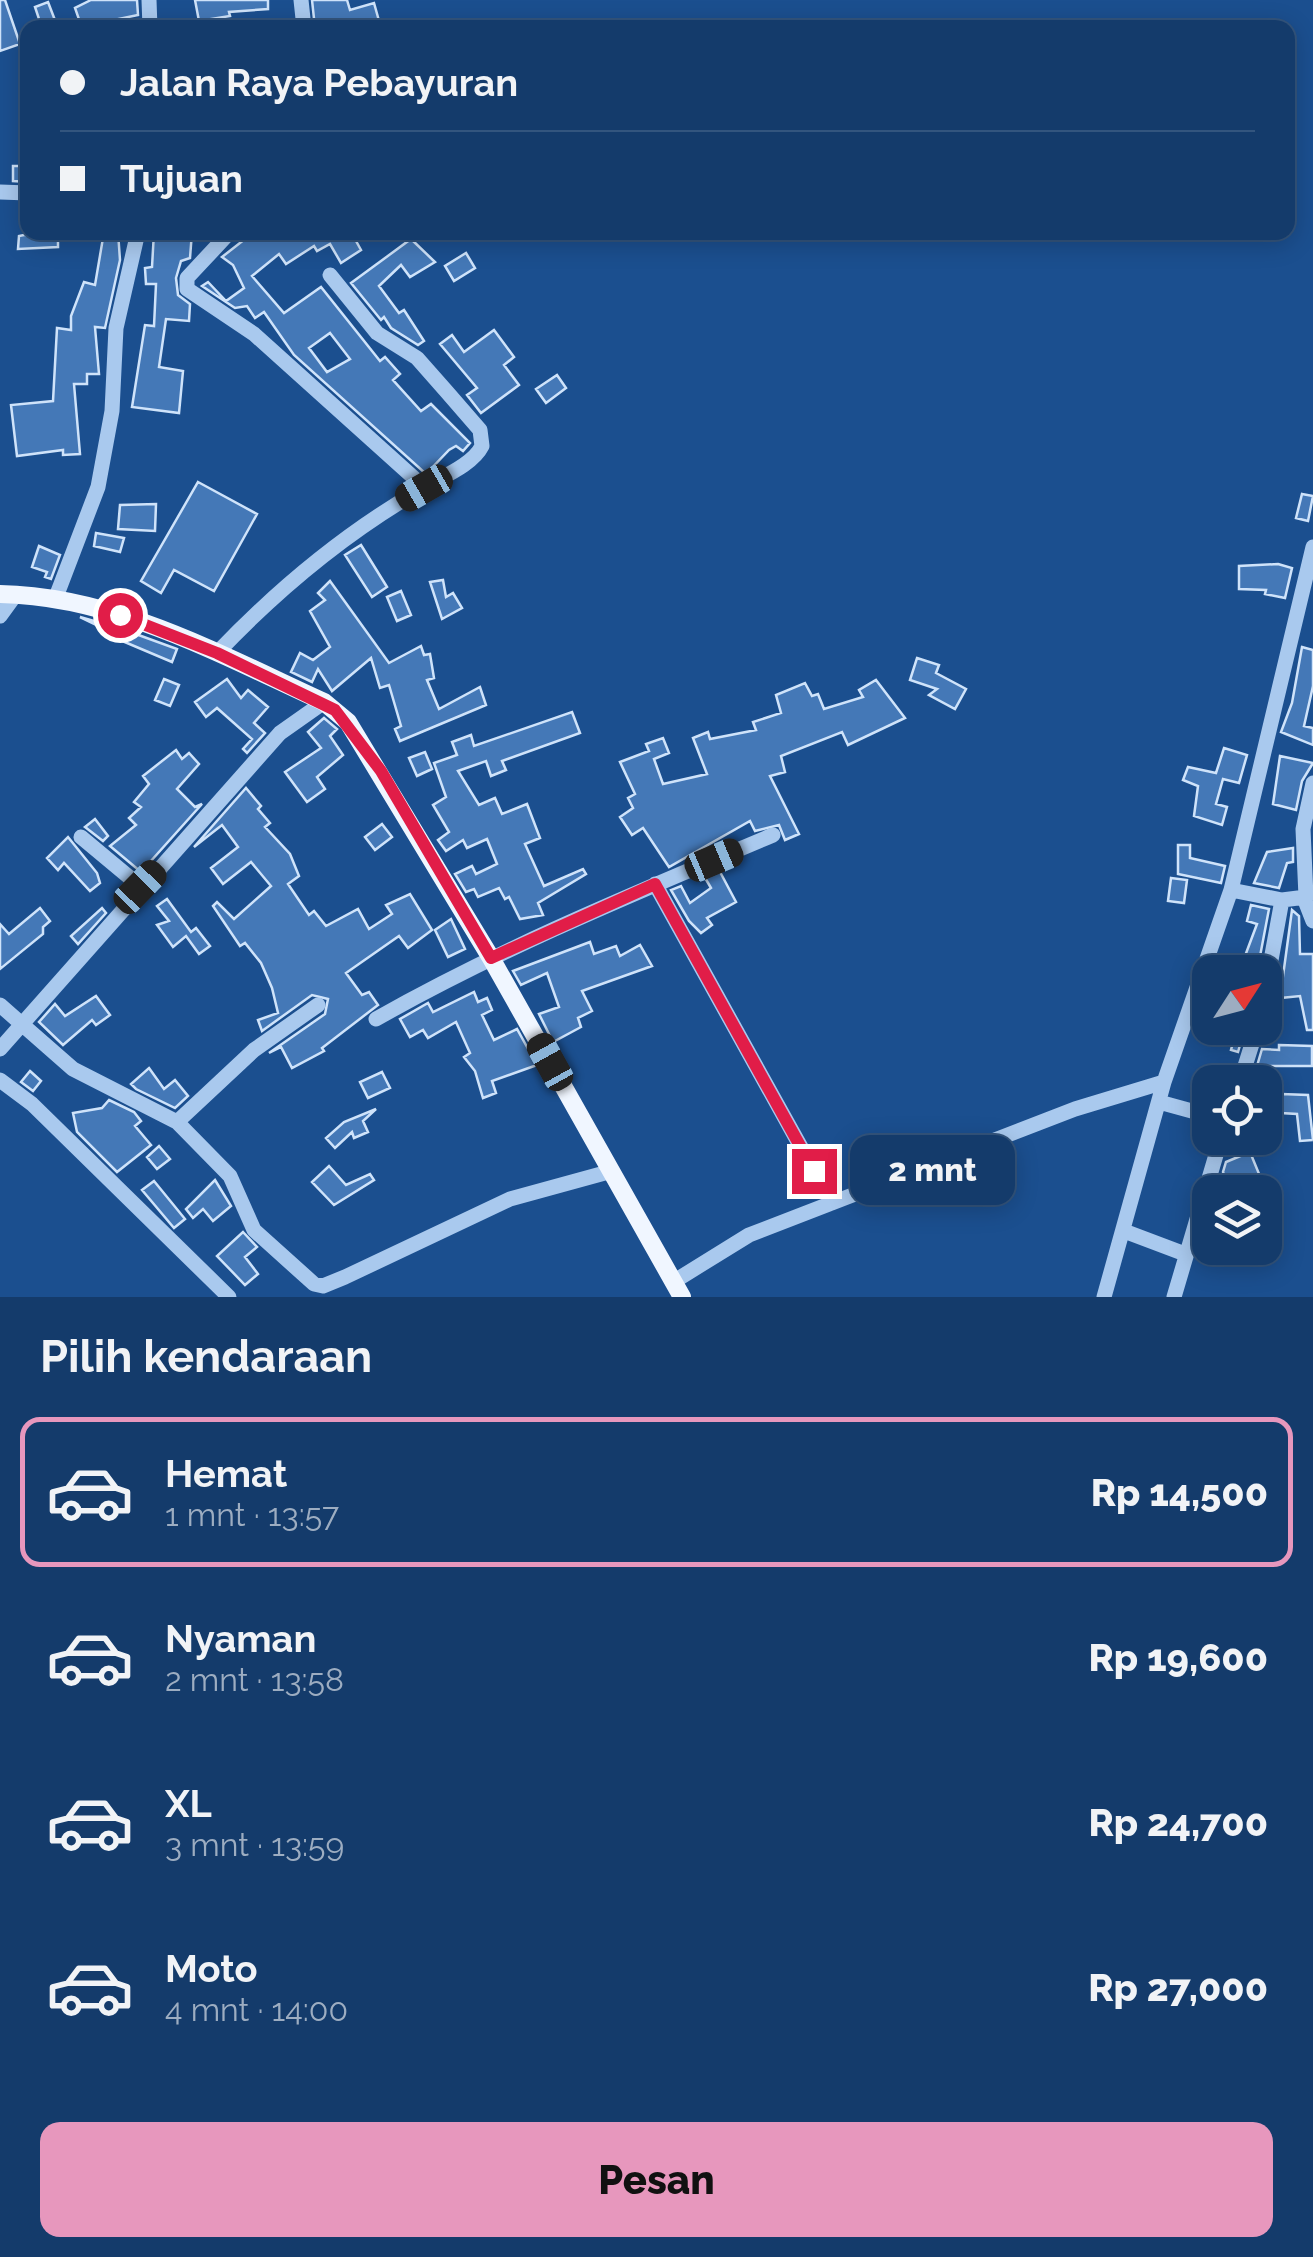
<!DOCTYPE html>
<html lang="id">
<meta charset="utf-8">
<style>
:root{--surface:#143b6b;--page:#1d4271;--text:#f1f3f6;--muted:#9dadc1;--line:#33557e;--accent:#e797bd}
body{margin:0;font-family:Raleway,sans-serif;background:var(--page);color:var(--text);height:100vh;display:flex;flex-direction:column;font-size:38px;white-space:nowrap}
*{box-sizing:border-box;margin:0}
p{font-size:32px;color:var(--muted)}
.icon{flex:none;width:55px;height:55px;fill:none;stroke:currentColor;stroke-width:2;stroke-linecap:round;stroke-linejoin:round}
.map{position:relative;height:1297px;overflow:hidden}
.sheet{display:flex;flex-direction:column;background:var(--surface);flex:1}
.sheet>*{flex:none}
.top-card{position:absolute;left:20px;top:20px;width:1275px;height:220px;border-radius:20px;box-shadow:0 5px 25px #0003,0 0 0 2px var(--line);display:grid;align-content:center;height:220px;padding:0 40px;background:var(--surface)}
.needle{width:65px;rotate:54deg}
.tools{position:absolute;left:1192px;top:955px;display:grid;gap:20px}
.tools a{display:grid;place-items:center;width:90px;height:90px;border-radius:20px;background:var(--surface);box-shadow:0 5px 25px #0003,0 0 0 2px var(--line);font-size:50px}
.end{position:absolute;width:45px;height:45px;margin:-22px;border:12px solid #e11d48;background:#fff;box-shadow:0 0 0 5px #fff}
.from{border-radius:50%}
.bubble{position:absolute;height:70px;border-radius:20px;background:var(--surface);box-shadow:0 5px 25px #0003,0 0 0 2px var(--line);font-size:32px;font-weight:800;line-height:70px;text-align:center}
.car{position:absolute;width:30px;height:60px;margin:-30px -15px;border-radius:12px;box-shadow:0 0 8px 2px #0007;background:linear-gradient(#222 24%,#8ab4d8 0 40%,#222 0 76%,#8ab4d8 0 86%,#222 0)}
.top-card b{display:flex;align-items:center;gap:35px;height:95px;font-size:38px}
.top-card b+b{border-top:2px solid var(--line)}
.top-card i{width:25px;height:25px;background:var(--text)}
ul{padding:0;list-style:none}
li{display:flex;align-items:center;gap:30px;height:150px;margin:0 20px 15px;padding:0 20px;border:5px solid transparent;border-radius:20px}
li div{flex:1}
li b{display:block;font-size:38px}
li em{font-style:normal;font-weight:800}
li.active{border-color:var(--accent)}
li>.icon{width:90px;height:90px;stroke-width:1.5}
h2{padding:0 40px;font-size:45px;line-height:120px}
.action{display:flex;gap:20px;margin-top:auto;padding:20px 40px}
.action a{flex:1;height:115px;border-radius:20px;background:var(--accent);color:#111;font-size:40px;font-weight:800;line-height:115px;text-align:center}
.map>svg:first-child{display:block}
</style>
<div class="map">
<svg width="1313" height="1297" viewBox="0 0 1313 1297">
<rect width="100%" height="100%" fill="#1b4f8f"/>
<path fill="#4478b7" stroke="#cfe3fa" stroke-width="2.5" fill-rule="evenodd" d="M0 0H5L20 44 0 51Z
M91 0H137L138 15 104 22V28H82L75 8Z
M195 0H268V9L229 12 230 16 199 21Z
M312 0H347L350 10 374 3 381 28H315Z
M48 2 58 28H42L35 7Z
M13 166H28V182L13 181Z
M104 232H118L120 260 105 328 95 327 99 374H87V384H74L80 454 63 455V450L17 456 11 405 53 401 57 328 71 330V316L84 282 95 285Z
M154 232H192L190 258 181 261 176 278 178 295 190 304 189 321 166 319 159 367 183 371 179 413 132 407 145 325 154 326 156 284H146L145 268 152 267Z
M254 232H351L361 250 341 263 330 244 317 251 314 246 286 264 279 254 252 276 284 313 321 287 380 361 385 357 400 374 393 380 421 411 431 404 470 443 463 451 456 446 449 450 426 474 294 355 264 312 255 318 247 306 235 308 202 286 208 282 226 301 244 288 233 265 222 257ZM330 333 350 359 327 372 309 348Z
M24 235H58V247L18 249 19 236Z
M411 239 435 262 410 277 401 265 379 286 399 313 404 310 424 341 418 345 391 328 384 317 381 320 351 283Z
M466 253 475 268 454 281 445 266Z
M494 330 514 357 504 365 519 385 481 413 467 395 477 388 440 344 452 335 464 352Z
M557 375 566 388 546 403 536 389Z
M198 482 257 514 214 591 174 570 161 593 141 581Z
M1302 494 1313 496 1308 521 1296 518Z
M156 504 155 531 118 529 120 505Z
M96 533 124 538 120 552 94 546Z
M361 545 387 587 372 597 345 555Z
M39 546 60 555 51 579 45 577 47 572 32 567Z
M1278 564 1292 568 1285 598 1265 594 1266 590 1239 589V566Z
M443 580 446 597 453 593 462 608 442 619 430 582Z
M330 581 389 663 421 646 424 655 430 654 434 678 427 680 439 709 480 687 486 705 400 741 395 729 401 726 389 685 380 688 371 658 332 691 318 669 312 682 291 672 300 653 313 660 330 647 310 611 325 600 318 593Z
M401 591 411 615 397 621 387 597Z
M80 617 122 629 177 649 172 662 108 635 109 631Z
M1302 647 1313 650V686L1304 726 1313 728V745L1281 732 1292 703Z
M917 658 939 665 936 673 966 689 955 709 929 695 937 689 910 680Z
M164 679 179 685 170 706 155 700Z
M227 679 241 698 248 690 268 707 254 723 265 733 247 753 243 749 252 739 217 708 206 717 195 702Z
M876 680 905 718 848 745 842 732 781 756 785 772 770 776 799 834 785 840 779 825 755 831 750 821 669 867 643 828 632 835 620 817 633 808 628 798 635 794 620 762 649 751 646 744 663 738 669 753 654 759 663 784 707 774 693 738 708 732 710 739 756 730 753 722 781 713 776 695 805 683 812 696 818 694 824 709 863 697 859 690Z
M572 712 580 733 502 761 506 770 491 776 486 761 458 771 479 805 495 798 502 814 527 804 540 838 525 844 544 886 583 869 586 874 538 903 543 915 520 919 509 897 505 899 499 888 478 897 474 889 466 892 455 874 472 866 476 874 497 864 487 839 467 848 463 840 446 851 438 840 449 832 433 805 446 797 434 763 457 755 452 742 471 735 474 746Z
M324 718 337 729 330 736 343 755 317 777 325 789 307 802 285 772 321 748 308 732Z
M1224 748 1247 755 1239 783 1223 779 1216 804 1227 807 1222 825 1194 816 1198 786 1183 780 1188 767 1216 773Z
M176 750 182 759 189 753 199 764 177 789 195 807 202 804 141 872 110 846 136 825 129 818 141 807 134 802 149 784 143 776Z
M425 752 432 769 417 776 409 758Z
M1280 756 1313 763 1302 781 1296 810 1273 804Z
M246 788 261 806 258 809 270 823 265 827 290 854 299 876 288 884 309 915 314 911 326 926 358 909 369 929 392 914 386 905 410 894 432 930 408 948 399 936 346 973 362 995 369 992 378 1005 322 1048 324 1051 292 1068 281 1047 269 1053 325 1014 328 999 312 995 262 1031 258 1020 278 1013 272 988 261 963 245 943 240 946 213 906 217 902 234 919 271 886 251 862 223 884 211 868 238 847 222 825 194 847Z
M95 819 108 836 103 841 85 827Z
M382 824 392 837 375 850 365 837Z
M68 837 97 873 100 883 90 891 64 863 58 870 47 858Z
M1178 845H1190V858L1225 866 1221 883 1178 874Z
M1293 848V862L1287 863 1279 888 1254 883 1267 852Z
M719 870 736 902 707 918 712 925 701 933 689 921 671 890 681 886 690 903 711 888 704 876Z
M1171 878 1187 880 1184 903 1168 901Z
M167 899 191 932 196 928 210 946 199 954 186 936 173 947 157 925 169 921 157 906Z
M1251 905 1269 909 1257 972H1239L1257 924 1247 921Z
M40 908 50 921 43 927V934L0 969V924L9 934Z
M102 908 106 913 78 944 71 936Z
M1292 910 1299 916 1300 954H1313V1030H1307L1300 996 1280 998Z
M451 919 465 949 448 957 435 930Z
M590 942 594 954 616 946 620 956 640 945 652 966 582 991 592 1011 578 1018 581 1027 553 1042 539 1014 559 1007 547 973 521 985 513 971Z
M474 992 478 1002 487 998 492 1010 482 1015 494 1040 517 1029 537 1065 492 1081 496 1093 483 1098 475 1071 464 1057 470 1053 456 1022 428 1038 423 1030 410 1037 400 1019 428 1003 433 1012Z
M96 996 110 1015 96 1025 92 1020 63 1045 39 1022 55 1004 65 1016Z
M1237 1028H1245L1238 1052 1231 1050Z
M1279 1045 1312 1046V1066H1257L1262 1049 1279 1050Z
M149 1068 164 1089 175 1080 188 1096 175 1108 136 1089 131 1084Z
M30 1071 41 1081 33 1091 21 1082Z
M382 1072 390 1088 368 1098 360 1082Z
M1281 1094 1308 1095 1313 1140 1300 1141 1297 1114 1281 1113Z
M109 1100 134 1112 141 1121 135 1126 151 1145 117 1172 77 1132 73 1113 102 1108Z
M376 1109 363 1121 368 1132 354 1138 352 1132 335 1148 326 1138 344 1122Z
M159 1146 170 1159 157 1169 147 1157Z
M1250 1152 1264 1186 1231 1192 1223 1172 1226 1162Z
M329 1166 346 1185 370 1174 374 1180 334 1205 312 1182Z
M215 1180 231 1206 213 1221 203 1209 193 1218 186 1209Z
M154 1181 185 1219 174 1228 142 1190Z
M243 1232 257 1247 245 1257 258 1274 245 1285 217 1256Z"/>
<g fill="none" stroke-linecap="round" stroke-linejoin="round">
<path stroke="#a9c9ee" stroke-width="15" d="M149 0 150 28
M301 0 304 28
M0 192 28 193
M230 232 187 278V289L254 334 424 487
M56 597 98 487 112 411 116 328 138 232
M0 616 16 594
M217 653C277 590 344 534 420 490 439 478 472 466 482 446L480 430 447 392 417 358 377 333 330 275
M81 837 141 887
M655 884 832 1203
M1231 890 1282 900
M1304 898 1313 921
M1265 993 1282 900 1306 897 1303 829 1313 783
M0 1005 73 1069 177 1122
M318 1005 254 1050 177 1122 230 1176 254 1230 314 1284 323 1286 345 1277 510 1199 612 1171
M376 1019C503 947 638 892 773 835
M0 1049 280 733 324 702
M0 1080 32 1104 229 1297
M1240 1082 1257 1028
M1159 1102 1210 1116
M1124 1231 1185 1254
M673 1282 749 1235 1075 1109 1164 1082
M1104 1297 1164 1082 1231 890 1313 547
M1174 1297 1221 1138"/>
<path stroke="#f0f6ff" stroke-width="18" d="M0 594C115 596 221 655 324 702L348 722 491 958 682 1297"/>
</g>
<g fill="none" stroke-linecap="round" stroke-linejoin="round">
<path stroke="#e11d48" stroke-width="12" d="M120 615 217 653 335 710 381 771 491 958 655 884 814 1171"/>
</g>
</svg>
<div class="tools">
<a><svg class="needle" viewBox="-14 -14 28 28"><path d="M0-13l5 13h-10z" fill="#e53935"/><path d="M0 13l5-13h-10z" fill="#9dadc1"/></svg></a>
<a><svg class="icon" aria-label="locate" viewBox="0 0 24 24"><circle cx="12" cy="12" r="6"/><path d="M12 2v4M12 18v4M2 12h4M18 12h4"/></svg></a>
<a><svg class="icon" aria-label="layers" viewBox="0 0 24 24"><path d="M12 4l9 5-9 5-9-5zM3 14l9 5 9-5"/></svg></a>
</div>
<i class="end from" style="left:120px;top:615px"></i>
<i class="end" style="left:814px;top:1171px"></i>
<div class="bubble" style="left:850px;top:1135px;width:165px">2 mnt</div>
<i class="car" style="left:424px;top:488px;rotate:240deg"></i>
<i class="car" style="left:714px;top:860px;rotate:67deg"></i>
<i class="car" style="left:140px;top:887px;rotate:44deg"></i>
<i class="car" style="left:550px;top:1062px;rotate:331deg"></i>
<div class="top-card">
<b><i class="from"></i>Jalan Raya Pebayuran</b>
<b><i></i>Tujuan</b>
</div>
</div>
<section class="sheet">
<h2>Pilih kendaraan</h2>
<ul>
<li class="active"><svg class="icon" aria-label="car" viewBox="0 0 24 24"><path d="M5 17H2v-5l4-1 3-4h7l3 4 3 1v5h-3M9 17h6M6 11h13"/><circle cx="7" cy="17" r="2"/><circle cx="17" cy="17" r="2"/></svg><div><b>Hemat</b><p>1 mnt · 13:57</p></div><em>Rp 14,500</em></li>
<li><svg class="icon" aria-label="car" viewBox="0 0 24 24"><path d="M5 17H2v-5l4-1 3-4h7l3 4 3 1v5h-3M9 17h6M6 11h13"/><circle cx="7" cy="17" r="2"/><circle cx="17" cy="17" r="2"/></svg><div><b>Nyaman</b><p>2 mnt · 13:58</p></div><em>Rp 19,600</em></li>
<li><svg class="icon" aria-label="car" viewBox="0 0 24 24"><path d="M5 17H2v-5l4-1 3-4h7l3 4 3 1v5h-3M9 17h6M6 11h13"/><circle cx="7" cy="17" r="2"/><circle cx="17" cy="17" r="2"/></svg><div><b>XL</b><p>3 mnt · 13:59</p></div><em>Rp 24,700</em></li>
<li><svg class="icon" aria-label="car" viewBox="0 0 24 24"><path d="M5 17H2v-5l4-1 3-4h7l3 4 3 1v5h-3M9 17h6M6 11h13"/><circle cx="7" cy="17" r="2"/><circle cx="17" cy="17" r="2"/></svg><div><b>Moto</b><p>4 mnt · 14:00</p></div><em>Rp 27,000</em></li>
</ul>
<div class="action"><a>Pesan</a></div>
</section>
